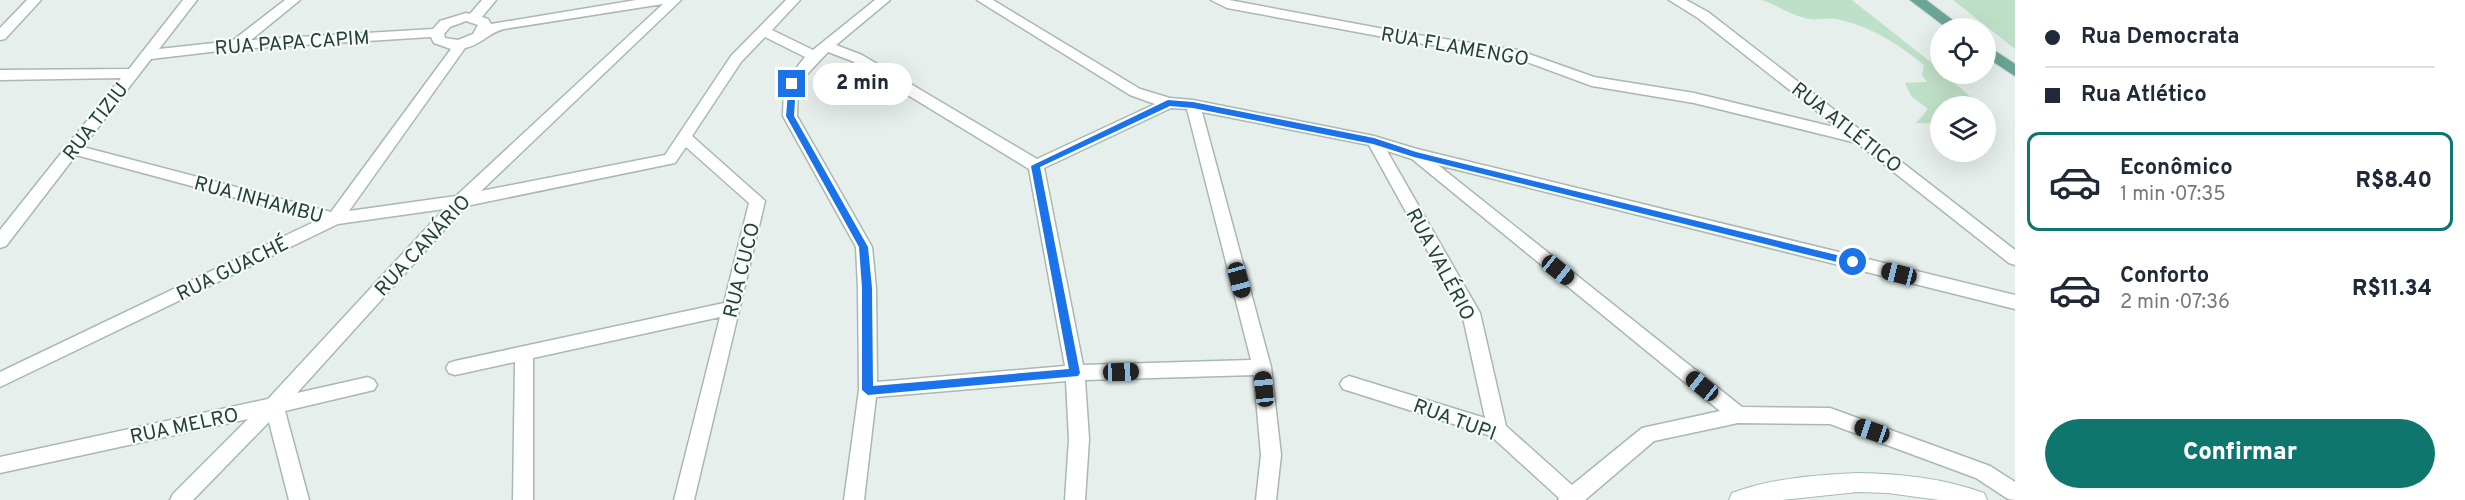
<!DOCTYPE html>
<html lang="pt">
<meta charset="utf-8">
<style>
:root{--surface:#fff;--page:#f2f2f3;--text:#1f2937;--muted:#747a83;--line:#e0e1e3;--accent:#0f766e}
body{margin:0;font-family:Overpass,sans-serif;background:var(--page);color:var(--text);height:100vh;display:flex;flex-direction:column;font-size:22px;white-space:nowrap}
*{box-sizing:border-box;margin:0}
p{font-size:20px;color:var(--muted)}
.icon{flex:none;width:33px;height:33px;fill:none;stroke:currentColor;stroke-width:2;stroke-linecap:round;stroke-linejoin:round}
.map{position:relative;flex:1;overflow:hidden}
.sheet{display:flex;flex-direction:column;background:var(--surface);width:450px}
.sheet>*{flex:none}
.top-card{display:grid;align-content:center;height:132px;padding:0 30px;background:var(--surface)}
.fabs{position:absolute;left:1930px;top:18px;display:grid;gap:12px}
.fabs a{display:grid;place-items:center;width:66px;height:66px;border-radius:50%;background:var(--surface);box-shadow:0 6px 24px #0002;font-size:30px}
.end{position:absolute;width:27px;height:27px;margin:-14px;border:8px solid #1a73e8;background:#fff;box-shadow:0 0 0 3px #fff}
.from{border-radius:50%}
.bubble{position:absolute;height:42px;border-radius:21px;background:var(--surface);box-shadow:0 6px 24px #0002;font-size:20px;font-weight:800;line-height:42px;text-align:center}
.car{position:absolute;width:18px;height:36px;margin:-18px -9px;border-radius:8px;box-shadow:0 0 4px 2px #0007;background:linear-gradient(#222 24%,#8ab4d8 0 40%,#222 0 76%,#8ab4d8 0 86%,#222 0)}
.top-card b{display:flex;align-items:center;gap:21px;height:57px;font-size:22px}
.top-card b+b{border-top:2px solid var(--line)}
.top-card i{width:15px;height:15px;background:var(--text)}
ul{padding:0;list-style:none}
li{display:flex;align-items:center;gap:18px;height:99px;margin:0 12px 9px;padding:0 18px;border:3px solid transparent;border-radius:12px}
li div{flex:1}
li b{display:block;font-size:22px}
li em{font-style:normal;font-weight:800}
li.selected{border-color:var(--accent)}
li>.icon{width:54px;height:54px;stroke-width:1.5}
.primary-button{display:flex;gap:12px;margin-top:auto;padding:12px 30px}
.primary-button a{flex:1;height:69px;border-radius:36px;background:var(--accent);color:#fff;font-size:24px;font-weight:800;line-height:69px;text-align:center}
main{display:flex;flex:1;min-height:0}
.map>svg:first-child{display:block}
</style>
<main>
<div class="map">
<svg width="2015" height="500" viewBox="0 0 2015 500">
<rect width="100%" height="100%" fill="#e6efeb"/>
<path fill="#bfe0c8" d="M1762 0H1852L1933 64 1981 106H1941V124L1916 123 1928 109 1911 96 1905 83 1927 82 1922 75 1924 65C1898 44 1870 26 1837 19 1827 17 1813 21 1805 18 1790 14 1776 5 1762 0Z
M1953 0H2015V49Z"/>
<g fill="none" stroke-linecap="round" stroke-linejoin="round">
<defs>
<path id="minor" d="M27 0H41L5 39 0 40V28Z
M183 0H197L159 49 232 41 285 0H300L251 40 433 29 440 21 466 13 470 14 482 0H496L482 17 488 19 491 24 636 0H681L481 191 665 155 731 56 786 0H800L772 30 813 50 875 0H890L836 45 862 55 1037 159 1155 104 1130 95 977 0H993L1140 89 1170 98 1193 100 1374 136 1417 149 2015 295V309L1438 165 1742 407 1830 408 1990 466 2015 482V500L2008 499 1976 478 1830 424 1738 423 1654 441 1585 500H1558L1559 498 1491 436 1343 389 1340 384 1343 379 1349 376 1485 418 1462 313 1369 145 1202 112 1271 367 1281 455 1276 500H1256L1261 455 1254 375 1085 380 1089 439 1085 500H1065L1069 439 1066 381 876 397 864 500H844L859 390 858 288 856 247 783 116 784 84 805 57 765 37 741 62 692 136 765 201 694 500H674L720 317 533 358V500H513L515 362 455 375 449 373 446 368 449 363 455 361 724 303 749 203 686 147 675 163 670 164 466 206 297 393 368 377 374 380 377 385 374 390 285 411 309 500H289L269 422 193 500H170L173 494 248 419 0 473V457L268 399 444 209 338 224 0 387V372L318 220 76 155 6 246 0 248V230L121 78 0 80V70L129 69ZM663 4 456 196 349 211 465 48C483 44 486 34 504 29ZM466 21 478 25 473 34 458 40 445 38 444 34 450 27ZM431 37 434 43 451 49 331 212 83 147 151 59 236 49ZM828 52 852 61 1029 169 1065 366 877 382 876 288 872 247 797 116 798 84ZM1171 108 1187 109 1251 360 1083 365 1044 168ZM1387 151 1412 159 1720 411 1642 428 1572 485 1506 426 1480 313Z
M1211 0H1229L1411 34 1518 50 1594 77 1694 93 1838 128 1698 18 1669 0H1686L1708 12 2015 250V265L2009 263 1857 143 1694 103 1592 86 1516 58 1411 42 1227 8Z"/>
<path id="secondary" d="M1858 473C1901 474 1943 478 1984 493L1987 500H1939L1888 493 1858 492 1782 500H1729L1732 493C1772 478 1816 475 1858 473Z"/>
<path id="primary" d="M1910 0H1926L1963 28H1947Z
M1986 45 2015 64V76L1986 57Z"/>
</defs>
<use href="#minor" stroke="#a8b8b2" stroke-width="3"/>
<use href="#secondary" stroke="#a4bbb3" stroke-width="2"/>
<use href="#primary" stroke="#c2cac8" stroke-width="2"/>
<use href="#minor" fill="#fff" fill-rule="evenodd"/>
<use href="#secondary" fill="#fff" fill-rule="evenodd"/>
<use href="#primary" fill="#6aa596" fill-rule="evenodd"/>
</g>
<path fill="#1a73e8" d="M789 82 796 84 794 116 868 247 872 288 873 386 1069 369 1031 166 1168 100 1193 102 1374 138 1416 152 1853 259 1858 262 1853 266 1414 157 1373 144 1193 108 1170 106 1040 167 1080 373 1078 376 868 395 862 390V288L859 247 786 116Z"/>
<g text-anchor="middle" stroke-width="4.5" stroke-linejoin="round" paint-order="stroke">
<g font-size="20" fill="#24423a" stroke="#f7fbf9">
<text transform="translate(292 42) rotate(-4)" y="7">RUA PAPA CAPIM</text>
<text transform="translate(1455 46) rotate(10)" y="7">RUA FLAMENGO</text>
<text transform="translate(95 121) rotate(-52)" y="7">RUA TIZIU</text>
<text transform="translate(1847 127) rotate(38)" y="7">RUA ATLÉTICO</text>
<text transform="translate(259 199) rotate(15)" y="7">RUA INHAMBU</text>
<text transform="translate(422 245) rotate(-47)" y="7">RUA CANÁRIO</text>
<text transform="translate(1441 264) rotate(62)" y="7">RUA VALÉRIO</text>
<text transform="translate(232 268) rotate(-26)" y="7">RUA GUACHÉ</text>
<text transform="translate(741 270) rotate(-76)" y="7">RUA CUCO</text>
<text transform="translate(1455 419) rotate(20)" y="7">RUA TUPI</text>
<text transform="translate(184 425) rotate(-12)" y="7">RUA MELRO</text>
</g>
</g>
</svg>
<div class="fabs">
<a><svg class="icon" aria-label="locate" viewBox="0 0 24 24"><circle cx="12" cy="12" r="6"/><path d="M12 2v4M12 18v4M2 12h4M18 12h4"/></svg></a>
<a><svg class="icon" aria-label="layers" viewBox="0 0 24 24"><path d="M12 4l9 5-9 5-9-5zM3 14l9 5 9-5"/></svg></a>
</div>
<i class="end from" style="left:1853px;top:262px"></i>
<i class="end" style="left:792px;top:84px"></i>
<div class="bubble" style="left:813px;top:63px;width:99px">2 min</div>
<i class="car" style="left:1558px;top:270px;rotate:129deg"></i>
<i class="car" style="left:1899px;top:274px;rotate:284deg"></i>
<i class="car" style="left:1239px;top:280px;rotate:165deg"></i>
<i class="car" style="left:1121px;top:372px;rotate:88deg"></i>
<i class="car" style="left:1702px;top:386px;rotate:309deg"></i>
<i class="car" style="left:1264px;top:389px;rotate:354deg"></i>
<i class="car" style="left:1872px;top:431px;rotate:289deg"></i>
</div>
<section class="sheet">
<div class="top-card">
<b><i class="from"></i>Rua Democrata</b>
<b><i></i>Rua Atlético</b>
</div>
<ul>
<li class="selected"><svg class="icon" aria-label="car" viewBox="0 0 24 24"><path d="M5 17H2v-5l4-1 3-4h7l3 4 3 1v5h-3M9 17h6M6 11h13"/><circle cx="7" cy="17" r="2"/><circle cx="17" cy="17" r="2"/></svg><div><b>Econômico</b><p>1 min · 07:35</p></div><em>R$8.40</em></li>
<li><svg class="icon" aria-label="car" viewBox="0 0 24 24"><path d="M5 17H2v-5l4-1 3-4h7l3 4 3 1v5h-3M9 17h6M6 11h13"/><circle cx="7" cy="17" r="2"/><circle cx="17" cy="17" r="2"/></svg><div><b>Conforto</b><p>2 min · 07:36</p></div><em>R$11.34</em></li>
</ul>
<div class="primary-button"><a>Confirmar</a></div>
</section>
</main>
